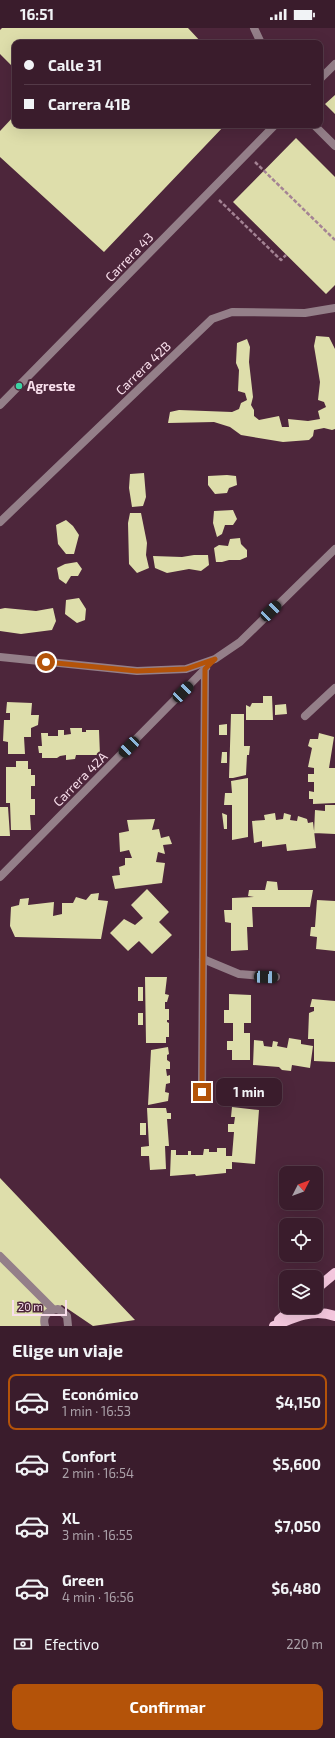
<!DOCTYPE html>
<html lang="es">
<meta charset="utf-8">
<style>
:root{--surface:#3a1c2c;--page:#412534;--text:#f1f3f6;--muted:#aba1a9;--line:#543a48;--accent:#b45309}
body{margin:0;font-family:"Exo 2",sans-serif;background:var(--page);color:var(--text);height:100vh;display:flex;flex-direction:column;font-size:15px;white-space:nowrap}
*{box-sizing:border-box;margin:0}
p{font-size:13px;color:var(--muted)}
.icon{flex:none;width:22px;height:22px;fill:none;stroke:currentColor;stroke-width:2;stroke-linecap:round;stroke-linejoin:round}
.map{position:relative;height:1298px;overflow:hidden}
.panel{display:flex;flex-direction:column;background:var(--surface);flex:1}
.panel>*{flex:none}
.banner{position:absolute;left:12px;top:12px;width:311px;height:88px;border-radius:8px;box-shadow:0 4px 16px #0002,0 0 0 1px var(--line);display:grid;align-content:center;height:88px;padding:0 12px;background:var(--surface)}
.needle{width:26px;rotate:48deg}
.fabs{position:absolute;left:279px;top:1138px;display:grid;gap:8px}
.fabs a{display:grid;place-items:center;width:44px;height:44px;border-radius:8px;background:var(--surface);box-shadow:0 4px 16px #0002,0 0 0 1px var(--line);font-size:20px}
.scale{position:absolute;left:12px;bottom:10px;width:55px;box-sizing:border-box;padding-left:4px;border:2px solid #f9dfec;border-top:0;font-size:11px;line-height:14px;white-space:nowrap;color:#f9dfec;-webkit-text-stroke:3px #4d263b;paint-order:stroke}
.end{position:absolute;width:18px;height:18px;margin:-9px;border:5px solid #b45309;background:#fff;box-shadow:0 0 0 2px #fff}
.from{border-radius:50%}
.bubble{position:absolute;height:28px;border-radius:8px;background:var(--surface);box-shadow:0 4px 16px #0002,0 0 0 1px var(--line);font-size:13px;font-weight:700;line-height:28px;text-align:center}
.car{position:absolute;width:12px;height:24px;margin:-12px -6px;border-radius:5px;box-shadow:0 0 3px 1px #0007;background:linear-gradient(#222 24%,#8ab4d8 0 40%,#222 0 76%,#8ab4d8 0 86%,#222 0)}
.banner b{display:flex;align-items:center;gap:14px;height:38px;font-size:15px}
.banner b+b{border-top:1px solid var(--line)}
.banner i{width:10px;height:10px;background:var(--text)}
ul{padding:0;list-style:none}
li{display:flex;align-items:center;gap:12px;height:56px;margin:0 8px 6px;padding:0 4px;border:2px solid transparent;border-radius:8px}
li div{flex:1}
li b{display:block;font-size:15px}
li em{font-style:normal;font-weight:700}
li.on{border-color:var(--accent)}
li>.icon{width:36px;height:36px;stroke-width:1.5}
h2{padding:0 12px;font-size:18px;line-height:48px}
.pay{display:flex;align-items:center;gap:10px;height:44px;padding:0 12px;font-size:15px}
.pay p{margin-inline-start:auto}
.primary-button{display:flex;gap:8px;margin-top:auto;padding:8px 12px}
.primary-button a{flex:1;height:46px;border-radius:8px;background:var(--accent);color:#fff;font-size:16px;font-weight:700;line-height:46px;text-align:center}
.status{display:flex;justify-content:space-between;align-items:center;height:28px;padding:0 20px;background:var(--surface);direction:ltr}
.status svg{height:11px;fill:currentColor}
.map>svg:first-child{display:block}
</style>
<div class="status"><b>16:51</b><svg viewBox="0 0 49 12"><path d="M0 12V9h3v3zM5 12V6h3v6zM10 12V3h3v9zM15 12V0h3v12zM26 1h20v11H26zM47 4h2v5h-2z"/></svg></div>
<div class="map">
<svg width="335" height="1298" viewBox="0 0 335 1298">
<rect width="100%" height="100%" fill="#4d263b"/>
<path fill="#dedeab" d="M2 0H188L202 15H15V41L0 26V2Z
M335 67V86L325 76Z
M15 87V97H225L104 224 0 129V103Z
M296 110 335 149V257L326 266 233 174Z
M316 308 329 309 335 321V401L332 402 324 400 314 402 313 408 309 412 283 414 241 407 230 399 214 394 168 395 170 384 179 382 232 384 239 381 241 375 247 372 245 365 238 363 239 342 236 335 237 315 247 311 250 319 249 334 253 369 251 377 254 382V388L259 392 279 388 282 399H289L288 391 308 393 320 391 318 383 326 379 324 374 318 372 320 354 314 318Z
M144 445 146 469 143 478 132 479 129 460 130 446Z
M227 447 236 448 237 457 229 460 227 465 215 466 208 457V448Z
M233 482 237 491 233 497H225L222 506 217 509 213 495 214 483Z
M130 485H141L147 515 146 527 149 540 137 545 129 536 128 495Z
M66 492 73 498 79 507 74 526H66L58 516 56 497Z
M240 510 241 516 247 522V529L240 532H229L222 534H216L214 520 219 517 228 518 230 511Z
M194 527H208L209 537 201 543 189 541 167 545 155 540 153 528 182 529Z
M77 534 82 541 78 548H71L66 556 59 551 57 540 65 536Z
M79 570 86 581 85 592 77 595 65 586 66 572Z
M5 580 36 583 53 580 56 593 52 602 21 606 0 603V581Z
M263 668H272L273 692H246V677L250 679 252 675H263Z
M7 674 32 675 31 687H39L38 697 31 700V709H24L25 726H8V714L3 713 4 692H10V685H6Z
M286 676 287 686 275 687V677Z
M231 686H244V718H250L249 727H247L246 747 233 750H229Z
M227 696V707H219V697Z
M70 700H82V704H86V702H99L100 727H76L75 731 66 732V727L60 728 57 730H42V725H39L38 718H42L41 705H48V708H58V702H64V707L71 706Z
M319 705 334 709 329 740H335V775L313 776V771H309V763L314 764V754H308V746H314V740L308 739 312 720 308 718 310 711H318Z
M222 724H227V735H221Z
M16 733H28V741H31V747H35V758H31V771H35V787H30L31 802H11L10 775H6V739H16Z
M248 750V809L232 812V777H224L225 765H232L231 753Z
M325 777H335V806L314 805 315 782 325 783Z
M0 779H8L10 808H0Z
M222 785 227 787V801H224Z
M275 785 276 792 283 791 284 785 291 787 290 792 297 793 298 788 307 791 308 795 313 794 316 820 287 823 286 816 262 819V813L254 815 252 793 265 792 264 787Z
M155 791 152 802 159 801 161 810 169 808 172 816 163 817 165 826 158 824 156 834 165 835 162 855 115 861 112 848 120 847 119 839 125 837V830H132L129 822 120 824 119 805 129 803 127 792Z
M267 853 277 854 278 862H313L310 879H252L253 899H247L248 922 231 923V895L225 894 224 882H232V870L254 869 248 868 249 862H265Z
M147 861 169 884 159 894 172 907 152 926 139 913 128 923 110 905 124 891 135 897 143 890 131 877Z
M99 865 98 872 108 873 101 911 15 909 10 898 11 879 19 877 20 871 29 870 28 877 54 874 53 888 62 886V875H73L76 869 86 872 91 866Z
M317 872 335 873V923L316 921 317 909 310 908 311 899H315Z
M145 949H167L165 966 169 967 167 974H165V981H169V992H167V994L169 995V1009H166V1015H146Z
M138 959H143V973H138Z
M229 966 251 967V995H244V1005H250V1032H232V1022H227V1013H233V995H224V982H229Z
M312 971 335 973V1034L314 1033V1011H308L309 985 314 983V979H310Z
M138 985H143V997H138Z
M289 1010 301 1012V1016L313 1018 310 1040 292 1037 291 1043 282 1042 279 1039 253 1037 254 1012 263 1013 264 1018 272 1019 273 1013 278 1014 277 1018 287 1020Z
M168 1019 169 1026 167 1027V1032L170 1034V1041H166L167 1048 170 1047V1055L166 1056 165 1064 169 1065 168 1073 148 1077 151 1022Z
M232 1079 259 1082 255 1136 232 1134V1141H226V1145L196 1148 195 1146 170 1148 171 1122H176V1127H188V1123H191V1127H203L204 1121H209V1124H217V1120H226V1128H232L234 1104H228V1096H234L235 1089H231Z
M147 1080H166L167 1085H171V1091H167L169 1118H165L166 1141 150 1142 149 1128H141V1119L149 1118Z
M140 1095H146V1107H140Z
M0 1150 135 1292 93 1298 62 1277 48 1284V1298H0Z"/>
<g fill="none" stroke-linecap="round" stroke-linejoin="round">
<path stroke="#a48394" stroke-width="2.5" stroke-dasharray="4 2" stroke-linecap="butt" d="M255 134 335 212
M219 172 281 232 286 227"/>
<path stroke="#947f89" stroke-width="8" d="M203 931 239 946 276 949
M0 1228 53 1281
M45 1298C42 1288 48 1282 58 1281L67 1288 68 1298"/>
<path stroke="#947f89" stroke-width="8" d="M254 0 261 15
M314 97 335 118
M0 494 212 291 232 284 305 285 335 280
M305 688 335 660
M0 849 206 640
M202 1064 205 641"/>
<path stroke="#947f89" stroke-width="8" d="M320 51 335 36
M0 377 275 97
M0 629 137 643 186 641 215 631 240 614 335 521"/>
<path stroke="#f4c8de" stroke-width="10" d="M316 1261 335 1245
M279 1292 294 1279
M274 1298C294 1289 314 1280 335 1288"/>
</g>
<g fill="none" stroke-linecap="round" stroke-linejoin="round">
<path stroke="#b45309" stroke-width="5" d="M46 634 137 643 186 641 215 631 205 641 202 1064"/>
</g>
<circle fill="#3cd4a4" stroke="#4d263b" stroke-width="1.5" cx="19" cy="358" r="4"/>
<g text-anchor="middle" stroke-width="4" stroke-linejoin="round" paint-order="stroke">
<g font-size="13" fill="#f9dfec" stroke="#4d263b">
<text transform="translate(129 229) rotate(-46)" y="5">Carrera 43</text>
<text transform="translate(143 340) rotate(-44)" y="5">Carrera 42B</text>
<text transform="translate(80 751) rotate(-45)" y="5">Carrera 42A</text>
</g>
<g font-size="13" font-weight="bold" fill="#f9dfec" stroke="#4d263b" text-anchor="start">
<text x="27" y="363">Agreste</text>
</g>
</g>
</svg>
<div class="fabs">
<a><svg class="needle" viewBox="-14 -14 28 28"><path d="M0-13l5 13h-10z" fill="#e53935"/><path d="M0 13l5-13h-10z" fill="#aba1a9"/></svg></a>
<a><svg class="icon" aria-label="locate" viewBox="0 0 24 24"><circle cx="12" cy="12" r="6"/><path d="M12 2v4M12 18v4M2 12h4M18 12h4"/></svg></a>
<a><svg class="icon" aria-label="layers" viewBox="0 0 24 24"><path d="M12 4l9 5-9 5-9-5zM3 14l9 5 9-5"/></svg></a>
</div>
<div class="scale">20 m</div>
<i class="end from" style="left:46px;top:634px"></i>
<i class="end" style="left:202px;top:1064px"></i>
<div class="bubble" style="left:216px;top:1050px;width:66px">1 min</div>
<i class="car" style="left:271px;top:583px;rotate:46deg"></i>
<i class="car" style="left:183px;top:664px;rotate:45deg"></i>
<i class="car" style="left:129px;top:719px;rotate:224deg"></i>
<i class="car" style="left:266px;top:949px;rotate:92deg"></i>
<div class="banner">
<b><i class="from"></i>Calle 31</b>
<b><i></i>Carrera 41B</b>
</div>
</div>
<section class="panel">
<h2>Elige un viaje</h2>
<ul>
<li class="on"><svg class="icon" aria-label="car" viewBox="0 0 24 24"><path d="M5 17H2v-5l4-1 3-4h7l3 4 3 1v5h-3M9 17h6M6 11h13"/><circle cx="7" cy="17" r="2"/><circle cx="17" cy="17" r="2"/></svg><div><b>Económico</b><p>1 min · 16:53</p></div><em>$4,150</em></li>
<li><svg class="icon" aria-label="car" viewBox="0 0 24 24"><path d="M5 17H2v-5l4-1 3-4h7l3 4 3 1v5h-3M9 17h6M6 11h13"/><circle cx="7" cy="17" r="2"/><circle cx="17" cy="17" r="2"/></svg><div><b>Confort</b><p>2 min · 16:54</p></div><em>$5,600</em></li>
<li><svg class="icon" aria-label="car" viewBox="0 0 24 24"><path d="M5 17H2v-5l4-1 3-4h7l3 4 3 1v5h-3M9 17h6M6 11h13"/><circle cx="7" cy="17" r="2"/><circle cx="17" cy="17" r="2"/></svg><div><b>XL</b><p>3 min · 16:55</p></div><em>$7,050</em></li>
<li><svg class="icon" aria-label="car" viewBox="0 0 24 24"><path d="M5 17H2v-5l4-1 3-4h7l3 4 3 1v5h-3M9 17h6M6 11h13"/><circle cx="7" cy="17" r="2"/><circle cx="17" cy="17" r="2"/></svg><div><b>Green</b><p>4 min · 16:56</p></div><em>$6,480</em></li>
</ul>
<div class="pay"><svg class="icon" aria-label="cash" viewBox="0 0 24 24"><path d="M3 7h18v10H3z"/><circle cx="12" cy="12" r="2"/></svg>Efectivo<p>220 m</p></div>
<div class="primary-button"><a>Confirmar</a></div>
</section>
